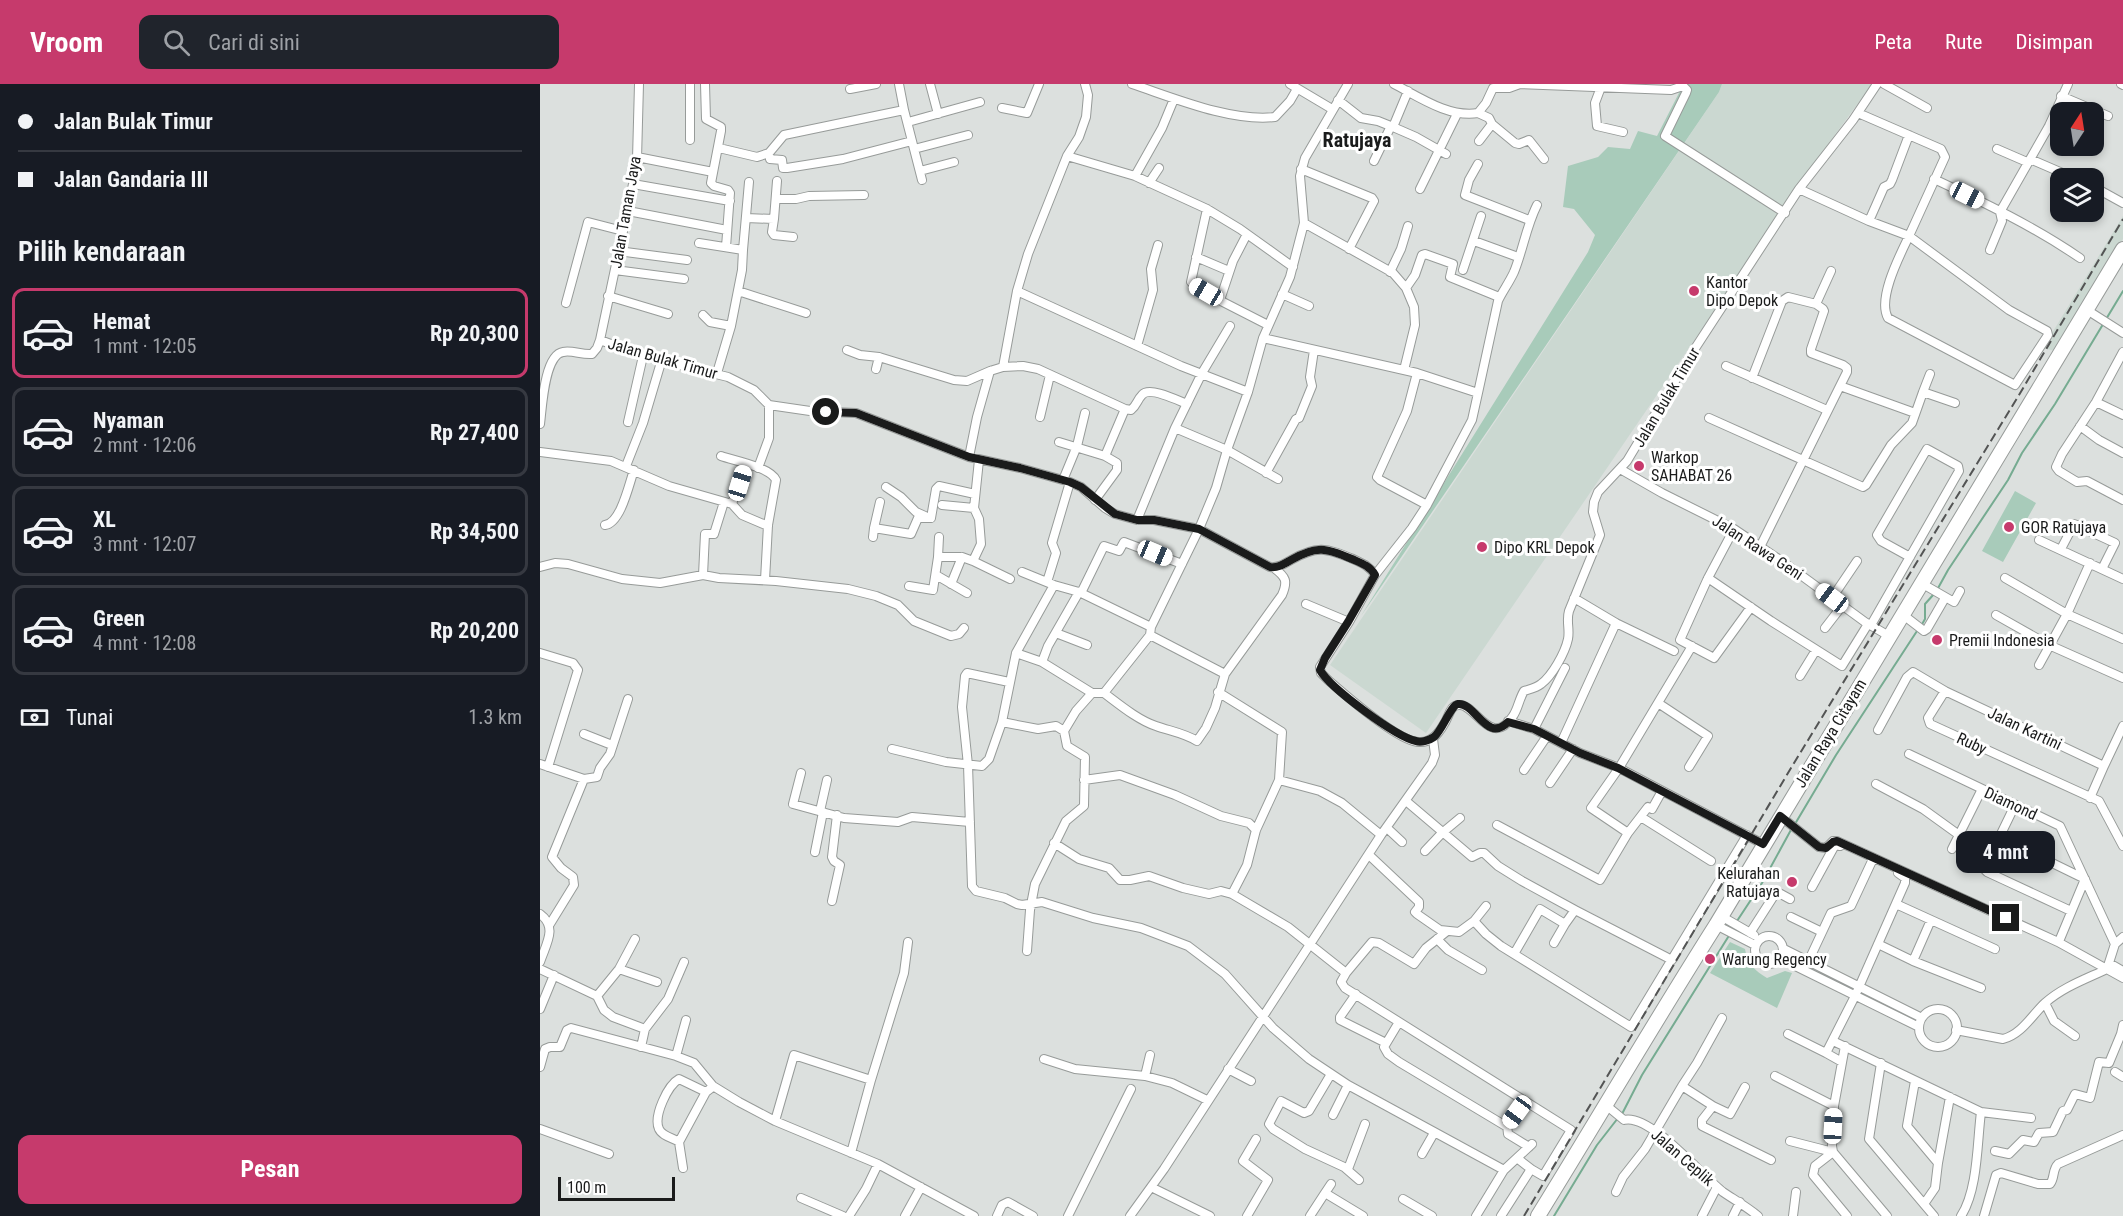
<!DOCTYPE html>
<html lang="id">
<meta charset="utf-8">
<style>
:root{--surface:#171b24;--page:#20242c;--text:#f1f3f6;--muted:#9ea1a6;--line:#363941;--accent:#c63a6c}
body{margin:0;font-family:"Roboto Condensed",sans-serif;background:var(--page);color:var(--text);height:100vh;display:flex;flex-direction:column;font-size:22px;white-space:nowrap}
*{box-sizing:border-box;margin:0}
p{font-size:20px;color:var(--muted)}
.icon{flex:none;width:33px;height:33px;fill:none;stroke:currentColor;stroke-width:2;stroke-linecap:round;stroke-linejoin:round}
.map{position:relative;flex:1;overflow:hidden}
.details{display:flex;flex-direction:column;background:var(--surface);width:540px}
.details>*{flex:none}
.top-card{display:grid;align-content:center;height:132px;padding:0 18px;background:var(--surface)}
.needle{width:39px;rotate:12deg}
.fabs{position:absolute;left:1510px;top:18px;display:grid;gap:12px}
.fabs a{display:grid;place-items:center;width:54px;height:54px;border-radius:12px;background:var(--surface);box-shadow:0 3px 9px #0003;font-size:30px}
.scale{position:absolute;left:18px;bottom:15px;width:117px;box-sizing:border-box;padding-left:6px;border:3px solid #1a1b1b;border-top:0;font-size:16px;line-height:21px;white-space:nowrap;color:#1a1b1b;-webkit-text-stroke:4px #fff;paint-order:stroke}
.end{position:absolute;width:27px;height:27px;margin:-14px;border:8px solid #1a1b1b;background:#fff;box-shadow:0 0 0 3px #fff}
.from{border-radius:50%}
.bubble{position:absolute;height:42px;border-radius:12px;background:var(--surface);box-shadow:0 3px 9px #0003;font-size:20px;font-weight:700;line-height:42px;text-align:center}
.car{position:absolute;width:18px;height:36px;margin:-18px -9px;border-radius:8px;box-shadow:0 0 4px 2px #0007;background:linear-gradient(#fff 24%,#345 0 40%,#fff 0 76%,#345 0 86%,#fff 0)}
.top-card b{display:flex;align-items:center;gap:21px;height:57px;font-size:22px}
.top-card b+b{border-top:2px solid var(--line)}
.top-card i{width:15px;height:15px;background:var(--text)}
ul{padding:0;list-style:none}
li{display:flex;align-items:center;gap:18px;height:90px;margin:0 12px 9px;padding:0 6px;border:3px solid var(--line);border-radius:12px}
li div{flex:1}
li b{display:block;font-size:22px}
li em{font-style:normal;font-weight:700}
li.selected{border-color:var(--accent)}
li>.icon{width:54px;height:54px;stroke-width:1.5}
h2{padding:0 18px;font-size:27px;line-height:72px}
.pay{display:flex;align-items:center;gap:15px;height:66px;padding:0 18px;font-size:22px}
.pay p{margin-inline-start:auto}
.cta{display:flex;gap:12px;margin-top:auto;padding:12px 18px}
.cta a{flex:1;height:69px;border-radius:12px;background:var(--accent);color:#fff;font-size:24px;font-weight:700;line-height:69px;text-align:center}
header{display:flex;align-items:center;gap:36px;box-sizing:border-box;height:84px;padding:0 30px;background:var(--accent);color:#fff}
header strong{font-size:28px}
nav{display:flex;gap:33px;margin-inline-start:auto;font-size:21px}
.search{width:420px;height:54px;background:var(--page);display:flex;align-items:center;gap:15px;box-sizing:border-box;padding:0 21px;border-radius:12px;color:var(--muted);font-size:22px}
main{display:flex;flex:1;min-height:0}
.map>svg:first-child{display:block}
</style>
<header>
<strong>Vroom</strong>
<div class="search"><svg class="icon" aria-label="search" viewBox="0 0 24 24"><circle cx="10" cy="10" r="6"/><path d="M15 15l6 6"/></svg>Cari di sini</div>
<nav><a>Peta</a><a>Rute</a><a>Disimpan</a></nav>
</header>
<main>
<section class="details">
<div class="top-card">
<b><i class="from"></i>Jalan Bulak Timur</b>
<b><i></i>Jalan Gandaria III</b>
</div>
<h2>Pilih kendaraan</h2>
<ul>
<li class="selected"><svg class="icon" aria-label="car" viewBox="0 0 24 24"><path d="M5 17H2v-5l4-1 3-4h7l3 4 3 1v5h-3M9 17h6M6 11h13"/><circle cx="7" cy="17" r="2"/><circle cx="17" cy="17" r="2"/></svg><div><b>Hemat</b><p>1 mnt · 12:05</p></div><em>Rp 20,300</em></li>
<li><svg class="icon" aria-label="car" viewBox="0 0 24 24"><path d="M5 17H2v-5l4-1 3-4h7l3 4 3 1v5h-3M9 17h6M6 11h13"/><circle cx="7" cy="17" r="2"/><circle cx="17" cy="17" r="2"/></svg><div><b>Nyaman</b><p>2 mnt · 12:06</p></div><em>Rp 27,400</em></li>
<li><svg class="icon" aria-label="car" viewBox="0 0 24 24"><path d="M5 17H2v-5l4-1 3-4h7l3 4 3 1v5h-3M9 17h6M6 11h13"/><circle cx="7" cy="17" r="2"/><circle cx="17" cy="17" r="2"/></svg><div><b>XL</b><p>3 mnt · 12:07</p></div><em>Rp 34,500</em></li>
<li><svg class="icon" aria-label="car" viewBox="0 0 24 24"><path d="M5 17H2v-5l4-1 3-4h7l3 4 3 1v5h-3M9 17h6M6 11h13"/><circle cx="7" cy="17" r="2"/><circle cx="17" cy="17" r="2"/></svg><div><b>Green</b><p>4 mnt · 12:08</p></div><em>Rp 20,200</em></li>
</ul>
<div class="pay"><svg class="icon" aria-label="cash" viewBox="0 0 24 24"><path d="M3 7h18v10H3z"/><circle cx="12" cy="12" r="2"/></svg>Tunai<p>1.3 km</p></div>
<div class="cta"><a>Pesan</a></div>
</section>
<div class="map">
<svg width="1583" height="1132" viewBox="0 0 1583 1132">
<rect width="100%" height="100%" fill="#dce0de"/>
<path fill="#cbd8d1" d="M1182 0H1332L1289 59 886 649 790 581 1179 8Z
M1583 132V155L1515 267 1503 264Z"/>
<path fill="#a8cbba" d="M1136 0H1182L1179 8 821 532 1048 168 1055 151 1034 125 1023 123 1028 82 1058 73 1068 63 1090 65 1098 47 1117 52 1140 7Z
M1475 407 1496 419 1463 478 1442 467Z
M1190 858 1205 865C1207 879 1215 887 1227 894L1245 887 1252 889 1237 924 1170 889Z"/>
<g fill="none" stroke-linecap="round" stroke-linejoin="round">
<path stroke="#76ab91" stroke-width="2" d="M1397 506 1408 486 1468 396 1482 369 1515 320 1583 207
M1381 542 1385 535V520L1394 510
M1255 740 1296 671 1377 547
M1197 837 1222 799 1252 744
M1082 1030 1102 991 1190 850
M1014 1132 1057 1061 1078 1034"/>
<defs>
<path id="minor" d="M150 0V56
M165 0 166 35 181 43V47L171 99 174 102 188 106 190 109 186 163
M359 0 364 26
M390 0 398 30
M592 0C634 14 691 38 735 33L750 17 757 5
M750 0 792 25
M854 0C879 13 909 34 938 29L946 19 953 4H969L980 0 1131 6 1143 2 1147 6 1146 9 1125 52 1245 129
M1344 0 1387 24
M1581 0 1583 1
M1061 3 1055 19 1057 42 1083 48
M310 5 336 0
M1521 12 1568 32
M798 16 821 34 838 37 853 43 876 53 906 70
M462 24 487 29 499 0
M938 29 949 34 952 40 975 59 979 60 989 56 1004 75
M368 38 440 18
M853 43 868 7
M939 57 952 40
M179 64 217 73 229 69 244 51 364 26 382 96
M374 65 428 51
M1457 65 1487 78
M229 69 230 75 242 76 243 84H247L303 75 372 57
M527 72 595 92 667 125 700 145 753 183
M97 73 173 88
M1490 75 1534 94
M834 77 851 42
M938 80 929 96 925 111 989 136
M761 85 832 114 834 117 809 165
M380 87 414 78
M595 92 622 44 634 15
M1394 95C1443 118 1495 143 1540 174
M609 99 619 84
M93 100 190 117
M1554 103 1583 119
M880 105 917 30
M1259 105 1329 137 1369 152 1405 73 1401 65 1318 29
M236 115H256L269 112 324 111
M667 125 651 198 683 218 728 241
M88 127 187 146
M206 134 234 135 237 97
M234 135 232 148 234 151 253 153
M1329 137 1344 103 1350 100 1352 96 1369 51
M764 139 853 189 866 204 874 223 875 241 864 286
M1369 152 1469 226 1507 247 1508 251 1475 301 1348 234C1337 215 1360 171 1369 152Z
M934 157 978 173
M159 159 203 166 202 186 191 242 170 238 163 231
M203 166 209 98
M1450 166 1462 137 1460 128 1509 42 1528 0
M78 167 147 176
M656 173 689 187
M75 186 144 195
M923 186 941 132
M850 188 861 165 868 142
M866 204 875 191 882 171 885 170 913 180 910 193 959 213
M198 207 266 229
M477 207 641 282 708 308
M742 210 769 222
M68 212 128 230
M680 216 693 177 707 150
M26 219 48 138 83 147
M1547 226 1583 249
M723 254 877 289 938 309 932 336 887 421 872 444 835 491
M60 256 103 272 188 293 214 306 229 321 270 327 316 329 429 373 480 384 530 398 541 403 565 424 575 430 597 436H614L659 445 730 483C738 484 744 480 751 476 777 461 786 464 813 475 821 479 830 482 835 491L809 538 780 583 781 589 788 596C804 610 859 658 879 658 891 659 899 649 904 640 909 633 910 620 920 621 936 621 951 665 973 632 978 625 979 615 984 607 990 605 996 604 1001 600 1012 592 1025 569 1028 555 1030 545 1026 537 1029 527L1060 451 1053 428 1054 418 1058 408 1087 377 1152 269 1259 105 1313 36 1337 0
M597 262 613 206 611 185 618 161
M307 266 320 271 339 273 414 296 427 297 450 287
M1583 268 1556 318 1522 370 1516 383 1519 387 1537 398 1547 397 1583 416
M1186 282 1287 326
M463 283 483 282 498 285 585 325 591 326C597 321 597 316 602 311 609 302 637 316 647 320
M336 285 339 273
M177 289 191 242
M877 289 867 327 837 393 840 396 887 421
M1212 294 1242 217 1248 213 1276 220 1291 187
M1300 302 1375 329
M1383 308 1390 290
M938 309 958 217C962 208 969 199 974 188 983 166 986 143 997 121
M1556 318 1583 331
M500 333 510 291
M1169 334 1323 403 1326 401 1351 361 1372 339 1383 308 1415 319
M88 338 103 272
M0 340C2 325 4 271 23 268 32 266 42 271 52 270L57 264 60 256 93 100 97 75 99 0
M1540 342 1559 356 1583 369
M635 344 687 366 738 395
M519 358 565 372 577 379V386L555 416
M0 368 71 377 129 402 192 420 205 380
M181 372C195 377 230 383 236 396L228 441 225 496
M565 372 585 325
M429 373 437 333 450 287 463 283 477 207 488 170 527 72 539 53 546 33 548 11 545 0
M86 382 103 339 122 275
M218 384 229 354V321
M1080 385 1122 409 1194 445 1243 478 1325 538 1349 552
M726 389 756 335 759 334 772 302 770 293 774 266
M523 396 537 362 545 329
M346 403 361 413 376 428 385 432
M340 418 334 444 371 450 378 434H391
M192 420 202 431 228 442
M402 421 434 424
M391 434 396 405 399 402 435 410
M597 436 635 344 662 289 690 242
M65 441C81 439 89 400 94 386
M1194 445 1168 494 1140 556 1174 574 1211 523
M333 453 334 444
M399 453 398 473H422L433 477 441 460 439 435 434 424 439 376
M1499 456 1583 495
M1220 463 1307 288V284L1303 281 1271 269V265L1284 227 1283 225 1276 220
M1521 465 1534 440 1575 459 1562 485
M433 477 470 495
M1550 479 1527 530 1583 555
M0 483 15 479 28 480 82 495 120 499 163 491 179 494 236 497 308 505 336 512 358 521 374 537 411 552 419 550 424 544
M482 488 514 501 539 508 611 543
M163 491 165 450H174L184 418
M396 491 427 509
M1168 494 1231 537 1302 582 1328 540
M1465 494 1527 530 1499 581
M507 498 516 469 512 459 530 398
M1381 499 1414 518 1420 507
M411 500 422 473
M514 501 476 569 502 578 552 609H564L610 551 611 543 659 445 676 404 687 366 708 308 723 254 750 193 764 139 760 92 765 74 808 0
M369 502 393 506 398 473
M541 509 564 462 579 467 584 458 642 480
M1034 514 1076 539 1134 567
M1292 514 1317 477
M766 520 809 538
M1362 530 1384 547 1387 545 1405 514
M1456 531 1509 561 1583 594
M1331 541 1419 387 1418 382 1387 365 1337 451 1341 457 1370 473
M1285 544 1302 522
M516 549 547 561
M610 551 685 590
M0 569 33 579 38 586 8 683
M476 569 462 638 498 645 516 642 524 647 527 662 545 673 544 722 526 737 495 800 490 826 487 867
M502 578 508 562 539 508
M1260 592 1276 566
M469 598 427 589 425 592 422 623 428 681 432 802 436 807 465 814 477 820 482 821 502 818 553 834 601 844 648 862 685 890 733 944 769 975 808 1001 964 1086 992 1060
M1405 607 1564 682 1550 714
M678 608 742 648 739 696 716 746 707 781 692 810
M564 609C580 621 598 636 616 642 630 647 644 649 657 657L666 644 675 624 685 590 742 511C748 497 746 493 734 484
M1118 619 1168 652 1149 683
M968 637 994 645 1040 669 1079 684 1223 760
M994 645 1025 584
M1338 646 1367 593 1373 588 1405 607 1388 634 1390 640 1559 717 1583 762
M524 647 536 627 552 609
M44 650 72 661
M1021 659 1076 539
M352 665 406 678 442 682 449 675 462 638
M1369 670 1520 742 1575 860
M0 680 44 695 57 693 60 684 70 670 88 615
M1564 682 1583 642
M984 686 1007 652
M261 689 253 720 304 734 358 738 372 733 430 738
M544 696 580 691 635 711 681 732 709 739 716 746
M739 696 780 707 802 719 841 751
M1010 699 1033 665
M1336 700 1383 725 1419 751 1442 705
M1122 707 1112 725 1108 723 1088 749 1051 724 1079 684 1152 562
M866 717 932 773 940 769H944L958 782 982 797 1035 826
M1475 721 1444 785 1447 788 1531 827
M280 727 287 696
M1240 732 1279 763 1286 764 1293 757H1297L1518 858 1583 894
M1101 733 1171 777
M957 741 1060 796 1088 749
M847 744 862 758
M1459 753 1545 795 1520 855
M514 759 539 775 569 784 580 796H590L609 792 643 804 669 810 681 807 692 810 748 843 806 889 801 898 805 904 1031 1046 1003 1092 991 1085
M1412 765 1419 751
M885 767 902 749 920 734
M275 768 283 728
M829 771 879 818V823L875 828 877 830 900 846 919 848 934 837 946 822
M1272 803 1295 761 1300 762
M292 817 300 781 294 777 292 773 297 731
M1356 820 1455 865
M0 830C18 843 6 860 0 878
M1181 832 1214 851
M1251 833 1282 848
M934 837 946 850 961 862 1091 943 1207 751
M10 840 34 801 33 793 21 784 12 773 44 695
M1025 840 1035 826 1132 876
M1176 841 1215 861
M1210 849 1235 810 1239 809 1250 815
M1215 866a14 14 0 1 1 28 0a14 14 0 1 1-28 0Z
M897 855 908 866 942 886
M1338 860 1373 877 1391 836
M1244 865 1382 934
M974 870 1000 825 1025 840 1014 859
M1241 875 1379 943
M1373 877 1441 904
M1268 878 1291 829 1311 822 1332 777
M1569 879 1583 887
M0 885 57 912 64 926 73 933 105 945 128 915 144 878
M79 885 117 898
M1567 885 1575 860 1583 853
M806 889 832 858 839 859 874 880 886 864 906 848
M816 910 800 933V936L846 959
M57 912 79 885 95 855
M1505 919 1514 937 1535 952
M0 925 14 891
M1379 944a19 19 0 1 1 38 0a19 19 0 1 1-38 0Z
M859 938 844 963 848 970 859 978 964 1041H967L984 1017
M1416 946 1463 955C1482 950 1492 931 1505 919 1523 903 1546 895 1567 885
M1248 950 1286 969 1315 912 1365 799V794L1358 789
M1293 957 1441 1028 1491 1034
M1305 962 1294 1022 1292 1062 1293 1068 1347 1132
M101 963 105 945
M1286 969 1302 978
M136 972 146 936
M504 975 535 985 605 992 632 999 667 1016
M1341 979 1329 1055 1394 1132
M0 983 5 965 10 963H20L27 946 31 944 136 972 154 979 173 1002 199 1018 235 1037 338 1080 434 1132
M688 985 711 997
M1575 988 1583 993
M791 990 769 1027 764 1029 741 1017 729 1040 733 1045 765 1065 804 1083 819 1096
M605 992 610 971
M1235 992 1294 1022
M331 996 364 889 368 858
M1375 997 1367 1042 1398 1079 1395 1104 1384 1120
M1142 1002 1173 1022 1162 1036V1042L1231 1076
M1067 1022 1084 1036C1110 1029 1163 1093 1183 1108 1195 1116 1207 1123 1218 1132
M1173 1022 1190 1030 1205 1003
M793 1031 808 1001
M235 1037 254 971 331 996 311 1069
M967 1041 968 1050 989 1063
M0 1045 69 1070
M1250 1057 1293 1068
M139 1058 166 1008 170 1005
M1455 1067 1469 1070 1483 1056 1494 1058 1499 1049 1513 1048 1523 1027 1527 1026 1535 1010 1550 1014 1559 978 1569 979 1581 950 1583 941
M1293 1068 1275 1082 1273 1091 1307 1132
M882 1070 894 1049
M1398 1079 1410 1013
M143 1084 139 1058C133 1054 122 1052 119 1045 113 1032 128 1001 139 995L166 1008
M808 1085 825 1040
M611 1103 670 1132
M1076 1108 1083 1093 1105 1065 1142 1002 1157 979 1182 934
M785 1109 791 1100
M261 1114 303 1132
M863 1115 892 1132
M309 1132 326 1105 338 1080
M365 1132 381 1103
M457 1132 462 1121 468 1118 493 1132
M528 1132 591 1005
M590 1132 624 1085 841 751 892 679 895 671 893 655
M707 1132 728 1096 703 1077 716 1055
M770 1132 785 1109 823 1132
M936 1132 964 1086
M961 1132 991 1085 977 1074
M1162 1132 1177 1103
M1193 1132 1200 1118
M1253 1132 1256 1108
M1421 1132C1438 1106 1437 1059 1441 1028
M1444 1132 1456 1091 1461 1089 1498 1100H1510C1515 1094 1512 1086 1518 1080L1583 1051"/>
<path id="primary" d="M998 1132C1058 1035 1115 937 1176 841L1583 165"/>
</defs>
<use href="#minor" stroke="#979b99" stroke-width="10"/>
<use href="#primary" stroke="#979b99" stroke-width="16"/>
<use href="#minor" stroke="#fff" stroke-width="8"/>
<use href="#primary" stroke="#fff" stroke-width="14"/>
<path stroke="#535454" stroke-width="2" stroke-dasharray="9 4.5" stroke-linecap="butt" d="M984 1132 1251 684 1479 311 1583 135"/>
</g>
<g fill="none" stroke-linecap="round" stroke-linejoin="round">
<path stroke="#1a1b1b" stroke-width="8" d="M286 328 316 329 429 373 480 384 530 398 541 403 575 430 597 436H614L659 445 730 483C738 484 744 480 751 476 777 461 786 464 812 475 821 479 830 482 835 491L808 538 785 574 780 586C790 604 856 653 876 657 881 659 890 656 894 653 902 647 911 621 918 620 935 618 947 660 968 638L994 645 1040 669 1078 684 1223 760 1240 732 1279 763 1286 764 1293 758 1297 757 1466 834"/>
</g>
<g fill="#c63a6c" stroke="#fff" stroke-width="2">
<circle cx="1154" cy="207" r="6"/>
<circle cx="1099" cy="382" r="6"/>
<circle cx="1469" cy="443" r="6"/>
<circle cx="942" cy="463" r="6"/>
<circle cx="1397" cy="556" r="6"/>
<circle cx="1252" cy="798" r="6"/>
<circle cx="1170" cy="875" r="6"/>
</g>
<g text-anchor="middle" stroke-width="6" stroke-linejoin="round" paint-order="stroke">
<g font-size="16" fill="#1a1b1b" stroke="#fff">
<text transform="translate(85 128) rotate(-80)" y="6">Jalan Taman Jaya</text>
<text transform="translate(123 274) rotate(16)" y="6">Jalan Bulak Timur</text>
<text transform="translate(1126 313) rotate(-59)" y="6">Jalan Bulak Timur</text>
<text transform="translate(1218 463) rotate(33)" y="6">Jalan Rawa Geni</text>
<text transform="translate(1485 644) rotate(25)" y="6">Jalan Kartini</text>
<text transform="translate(1290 649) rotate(-59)" y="6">Jalan Raya Citayam</text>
<text transform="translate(1432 659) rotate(25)" y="6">Ruby</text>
<text transform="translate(1471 719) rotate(25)" y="6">Diamond</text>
<text transform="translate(1143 1073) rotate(41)" y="6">Jalan Ceplik</text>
</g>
<g font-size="16" fill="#1a1b1b" stroke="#fff" text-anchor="start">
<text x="1166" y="204">Kantor<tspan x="1166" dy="18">Dipo Depok</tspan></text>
<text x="1111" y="379">Warkop<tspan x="1111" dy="18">SAHABAT 26</tspan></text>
<text x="1481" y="449">GOR Ratujaya</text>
<text x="954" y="469">Dipo KRL Depok</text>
<text x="1409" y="562">Premii Indonesia</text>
<text x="1240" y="795" text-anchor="end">Kelurahan<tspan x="1240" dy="18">Ratujaya</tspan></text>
<text x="1182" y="881">Warung Regency</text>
</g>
<g font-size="20" font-weight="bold" fill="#1a1b1b" stroke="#fff">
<text x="817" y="63">Ratujaya</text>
</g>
</g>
</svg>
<div class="fabs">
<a><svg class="needle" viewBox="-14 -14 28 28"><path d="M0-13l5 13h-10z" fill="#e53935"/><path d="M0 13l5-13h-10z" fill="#9ea1a6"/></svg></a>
<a><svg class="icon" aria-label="layers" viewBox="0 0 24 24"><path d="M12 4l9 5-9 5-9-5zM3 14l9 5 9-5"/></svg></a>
</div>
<div class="scale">100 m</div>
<i class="end from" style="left:286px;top:328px"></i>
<i class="end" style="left:1466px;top:834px"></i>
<div class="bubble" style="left:1416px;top:747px;width:99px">4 mnt</div>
<i class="car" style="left:1427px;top:111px;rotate:117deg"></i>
<i class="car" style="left:666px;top:208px;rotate:300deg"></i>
<i class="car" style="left:200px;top:399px;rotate:17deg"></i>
<i class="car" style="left:615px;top:469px;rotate:113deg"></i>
<i class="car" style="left:1292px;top:514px;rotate:307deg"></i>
<i class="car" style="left:977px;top:1028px;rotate:216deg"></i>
<i class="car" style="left:1293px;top:1042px;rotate:3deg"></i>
</div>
</main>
